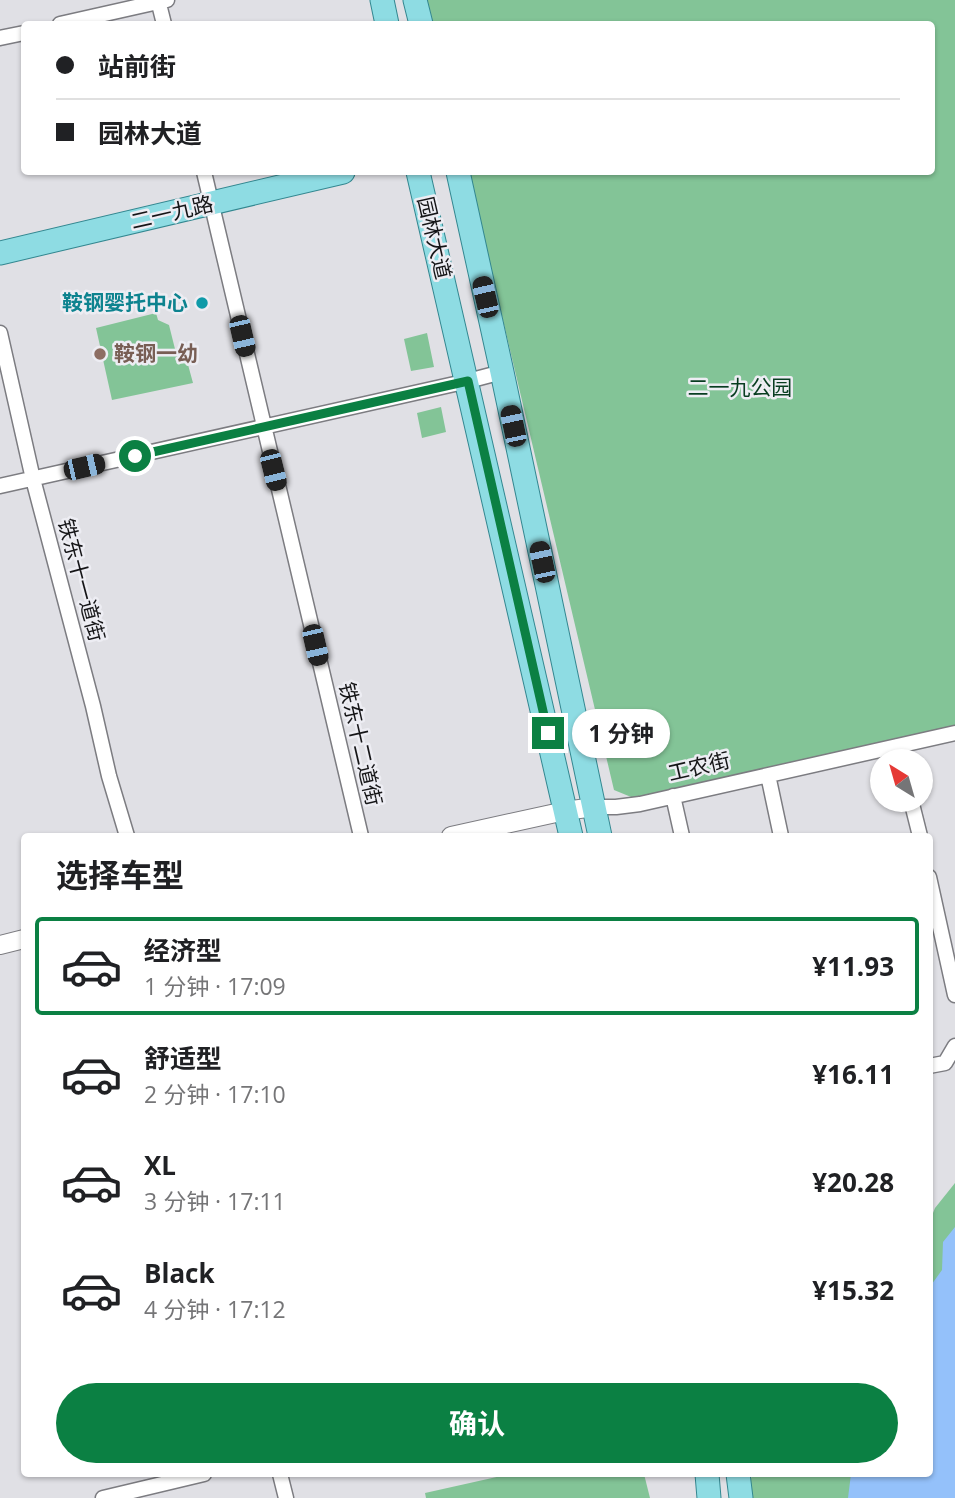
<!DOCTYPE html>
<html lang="zh">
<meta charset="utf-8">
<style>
:root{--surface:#fff;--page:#f6f6f6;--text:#202124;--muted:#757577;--line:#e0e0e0;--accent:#0b8043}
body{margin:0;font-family:"Open Sans","Noto Sans SC",sans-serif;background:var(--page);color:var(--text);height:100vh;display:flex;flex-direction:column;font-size:26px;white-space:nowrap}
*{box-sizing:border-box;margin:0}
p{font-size:23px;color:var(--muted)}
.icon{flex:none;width:38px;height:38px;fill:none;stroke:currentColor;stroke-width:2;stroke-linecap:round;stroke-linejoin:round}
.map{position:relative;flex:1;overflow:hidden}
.side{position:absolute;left:21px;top:833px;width:912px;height:644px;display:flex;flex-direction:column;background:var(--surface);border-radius:7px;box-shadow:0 2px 5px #0004}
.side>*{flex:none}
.hud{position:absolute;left:21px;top:21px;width:914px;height:154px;border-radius:7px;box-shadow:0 2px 5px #0004;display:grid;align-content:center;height:154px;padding:0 35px;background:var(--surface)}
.needle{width:46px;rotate:323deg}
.buttons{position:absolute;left:870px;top:749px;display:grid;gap:14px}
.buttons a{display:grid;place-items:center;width:63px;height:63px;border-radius:50%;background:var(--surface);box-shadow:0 2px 5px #0004;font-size:35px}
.end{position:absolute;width:32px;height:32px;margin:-16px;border:9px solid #0b8043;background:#fff;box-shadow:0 0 0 4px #fff}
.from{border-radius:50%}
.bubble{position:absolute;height:49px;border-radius:24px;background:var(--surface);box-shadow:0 2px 5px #0004;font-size:23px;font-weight:700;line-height:49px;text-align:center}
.car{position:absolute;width:21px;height:42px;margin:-21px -10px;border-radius:9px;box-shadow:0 0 5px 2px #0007;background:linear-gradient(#222 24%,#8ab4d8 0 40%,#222 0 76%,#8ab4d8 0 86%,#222 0)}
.hud b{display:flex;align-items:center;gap:24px;height:66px;font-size:26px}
.hud b+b{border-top:2px solid var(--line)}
.hud i{width:18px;height:18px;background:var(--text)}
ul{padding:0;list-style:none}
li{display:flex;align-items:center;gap:21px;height:98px;margin:0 14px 10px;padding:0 21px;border:4px solid transparent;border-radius:7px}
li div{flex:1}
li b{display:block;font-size:26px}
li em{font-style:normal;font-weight:700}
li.on{border-color:var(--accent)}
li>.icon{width:63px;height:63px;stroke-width:1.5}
h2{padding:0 35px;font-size:32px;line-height:84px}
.cta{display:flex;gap:14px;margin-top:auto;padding:14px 35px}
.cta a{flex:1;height:80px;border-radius:42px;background:var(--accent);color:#fff;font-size:28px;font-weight:700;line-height:80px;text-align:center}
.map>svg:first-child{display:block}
</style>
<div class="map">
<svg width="955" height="1498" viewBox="0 0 955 1498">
<rect width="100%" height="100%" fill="#e0e0e5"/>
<path fill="#83c497" d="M427 0H955V729L636 799 614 790 468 172H931V24H433Z
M156 313 158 320 169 325 175 349 184 350 193 383 112 400 96 328Z
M427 333 434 367 411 371 404 339Z
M441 407 446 432 422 438 417 413Z
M955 1183V1498H751L749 1478 761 1474H929V1223L935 1208Z
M510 1474H644L650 1498H426L425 1493Z"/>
<path fill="#94c1fa" d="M955 1227V1498H848L851 1474H929V1288L942 1270 943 1242Z"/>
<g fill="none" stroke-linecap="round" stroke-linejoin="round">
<defs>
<path id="minor" d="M158 0 164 24
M60 24 167 0
M0 38 24 33
M204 172 361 836
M0 333 33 479 93 706 109 776 127 836
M0 486 468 381 502 372
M897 746 901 761
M768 775 781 836
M673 796 682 836
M911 800 920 836
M594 807H616L640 804 955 733
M929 877 955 995
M929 1066 945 1063 955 1046
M280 1474 286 1498
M103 1498 204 1474"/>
<path id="tertiary" d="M451 836 565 811 594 807
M0 945 24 939"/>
<path id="primary" d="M382 0 387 24
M415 0 421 24
M418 172 571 836
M458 172 502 372 600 836
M0 253 343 172
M707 1474 709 1498
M738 1474 741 1498"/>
</defs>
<use href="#minor" stroke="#7c7c81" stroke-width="17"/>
<use href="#tertiary" stroke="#7c7c81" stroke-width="20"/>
<use href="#primary" stroke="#338790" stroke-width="25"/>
<use href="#minor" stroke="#fff" stroke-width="14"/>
<use href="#tertiary" stroke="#fff" stroke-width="18"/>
<use href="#primary" stroke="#8edce3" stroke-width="23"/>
</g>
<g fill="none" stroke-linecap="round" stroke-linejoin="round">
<path stroke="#0b8043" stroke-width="9" d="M135 456 468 381 548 733"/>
</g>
<circle fill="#0f9aa8" stroke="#ededf3" stroke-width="2.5" cx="202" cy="303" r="7"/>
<circle fill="#8d6e63" stroke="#ededf3" stroke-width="2.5" cx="100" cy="354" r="7"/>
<g text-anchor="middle" stroke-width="5" stroke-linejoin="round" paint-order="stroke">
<g font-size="21" fill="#151517" stroke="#ededf3">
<text transform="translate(172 213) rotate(-13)" y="7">二一九路</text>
<text transform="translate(434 238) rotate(77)" y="7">园林大道</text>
<text transform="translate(81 580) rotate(75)" y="7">铁东十一道街</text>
<text transform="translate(360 744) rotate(77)" y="7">铁东十二道街</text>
<text transform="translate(699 767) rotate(-13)" y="7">工农街</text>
</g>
<g font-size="21" font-weight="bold" fill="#0d838f" stroke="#ededf3" text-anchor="end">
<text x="188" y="310">鞍钢婴托中心</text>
</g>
<g font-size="21" font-weight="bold" fill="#785e54" stroke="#ededf3" text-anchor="start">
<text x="114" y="361">鞍钢一幼</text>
</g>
<g font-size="21" fill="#073d20" stroke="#ededf3">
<text x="740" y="395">二一九公园</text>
</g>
</g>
</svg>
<div class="buttons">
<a><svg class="needle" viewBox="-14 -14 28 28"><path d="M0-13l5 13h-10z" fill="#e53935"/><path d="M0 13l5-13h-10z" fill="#757577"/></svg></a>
</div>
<i class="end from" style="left:135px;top:456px"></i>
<i class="end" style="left:548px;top:733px"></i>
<div class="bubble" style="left:572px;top:709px;width:98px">1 分钟</div>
<i class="car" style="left:485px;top:297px;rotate:347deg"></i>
<i class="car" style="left:242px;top:336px;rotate:167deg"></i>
<i class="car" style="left:513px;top:426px;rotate:348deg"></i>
<i class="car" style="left:84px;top:467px;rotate:77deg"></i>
<i class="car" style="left:273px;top:470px;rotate:166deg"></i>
<i class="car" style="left:542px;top:562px;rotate:348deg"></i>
<i class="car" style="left:315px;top:645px;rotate:167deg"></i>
<div class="hud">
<b><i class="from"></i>站前街</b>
<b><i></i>园林大道</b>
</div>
<section class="side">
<h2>选择车型</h2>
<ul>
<li class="on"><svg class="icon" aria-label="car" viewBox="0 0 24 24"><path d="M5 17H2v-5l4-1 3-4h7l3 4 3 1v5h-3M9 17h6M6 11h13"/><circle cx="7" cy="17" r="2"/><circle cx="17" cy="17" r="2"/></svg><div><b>经济型</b><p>1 分钟 · 17:09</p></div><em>¥11.93</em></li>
<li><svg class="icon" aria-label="car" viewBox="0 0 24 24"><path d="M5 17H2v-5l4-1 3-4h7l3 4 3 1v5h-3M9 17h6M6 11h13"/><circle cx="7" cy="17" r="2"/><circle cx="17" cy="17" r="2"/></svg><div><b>舒适型</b><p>2 分钟 · 17:10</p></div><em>¥16.11</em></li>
<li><svg class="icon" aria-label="car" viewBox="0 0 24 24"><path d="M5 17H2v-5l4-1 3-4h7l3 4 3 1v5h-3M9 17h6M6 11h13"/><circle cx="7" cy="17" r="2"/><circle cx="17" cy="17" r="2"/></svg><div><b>XL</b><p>3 分钟 · 17:11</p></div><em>¥20.28</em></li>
<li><svg class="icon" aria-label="car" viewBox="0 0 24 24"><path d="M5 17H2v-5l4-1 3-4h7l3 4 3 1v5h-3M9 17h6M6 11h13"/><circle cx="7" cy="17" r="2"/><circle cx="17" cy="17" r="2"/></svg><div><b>Black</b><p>4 分钟 · 17:12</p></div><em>¥15.32</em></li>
</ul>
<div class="cta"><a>确认</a></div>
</section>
</div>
